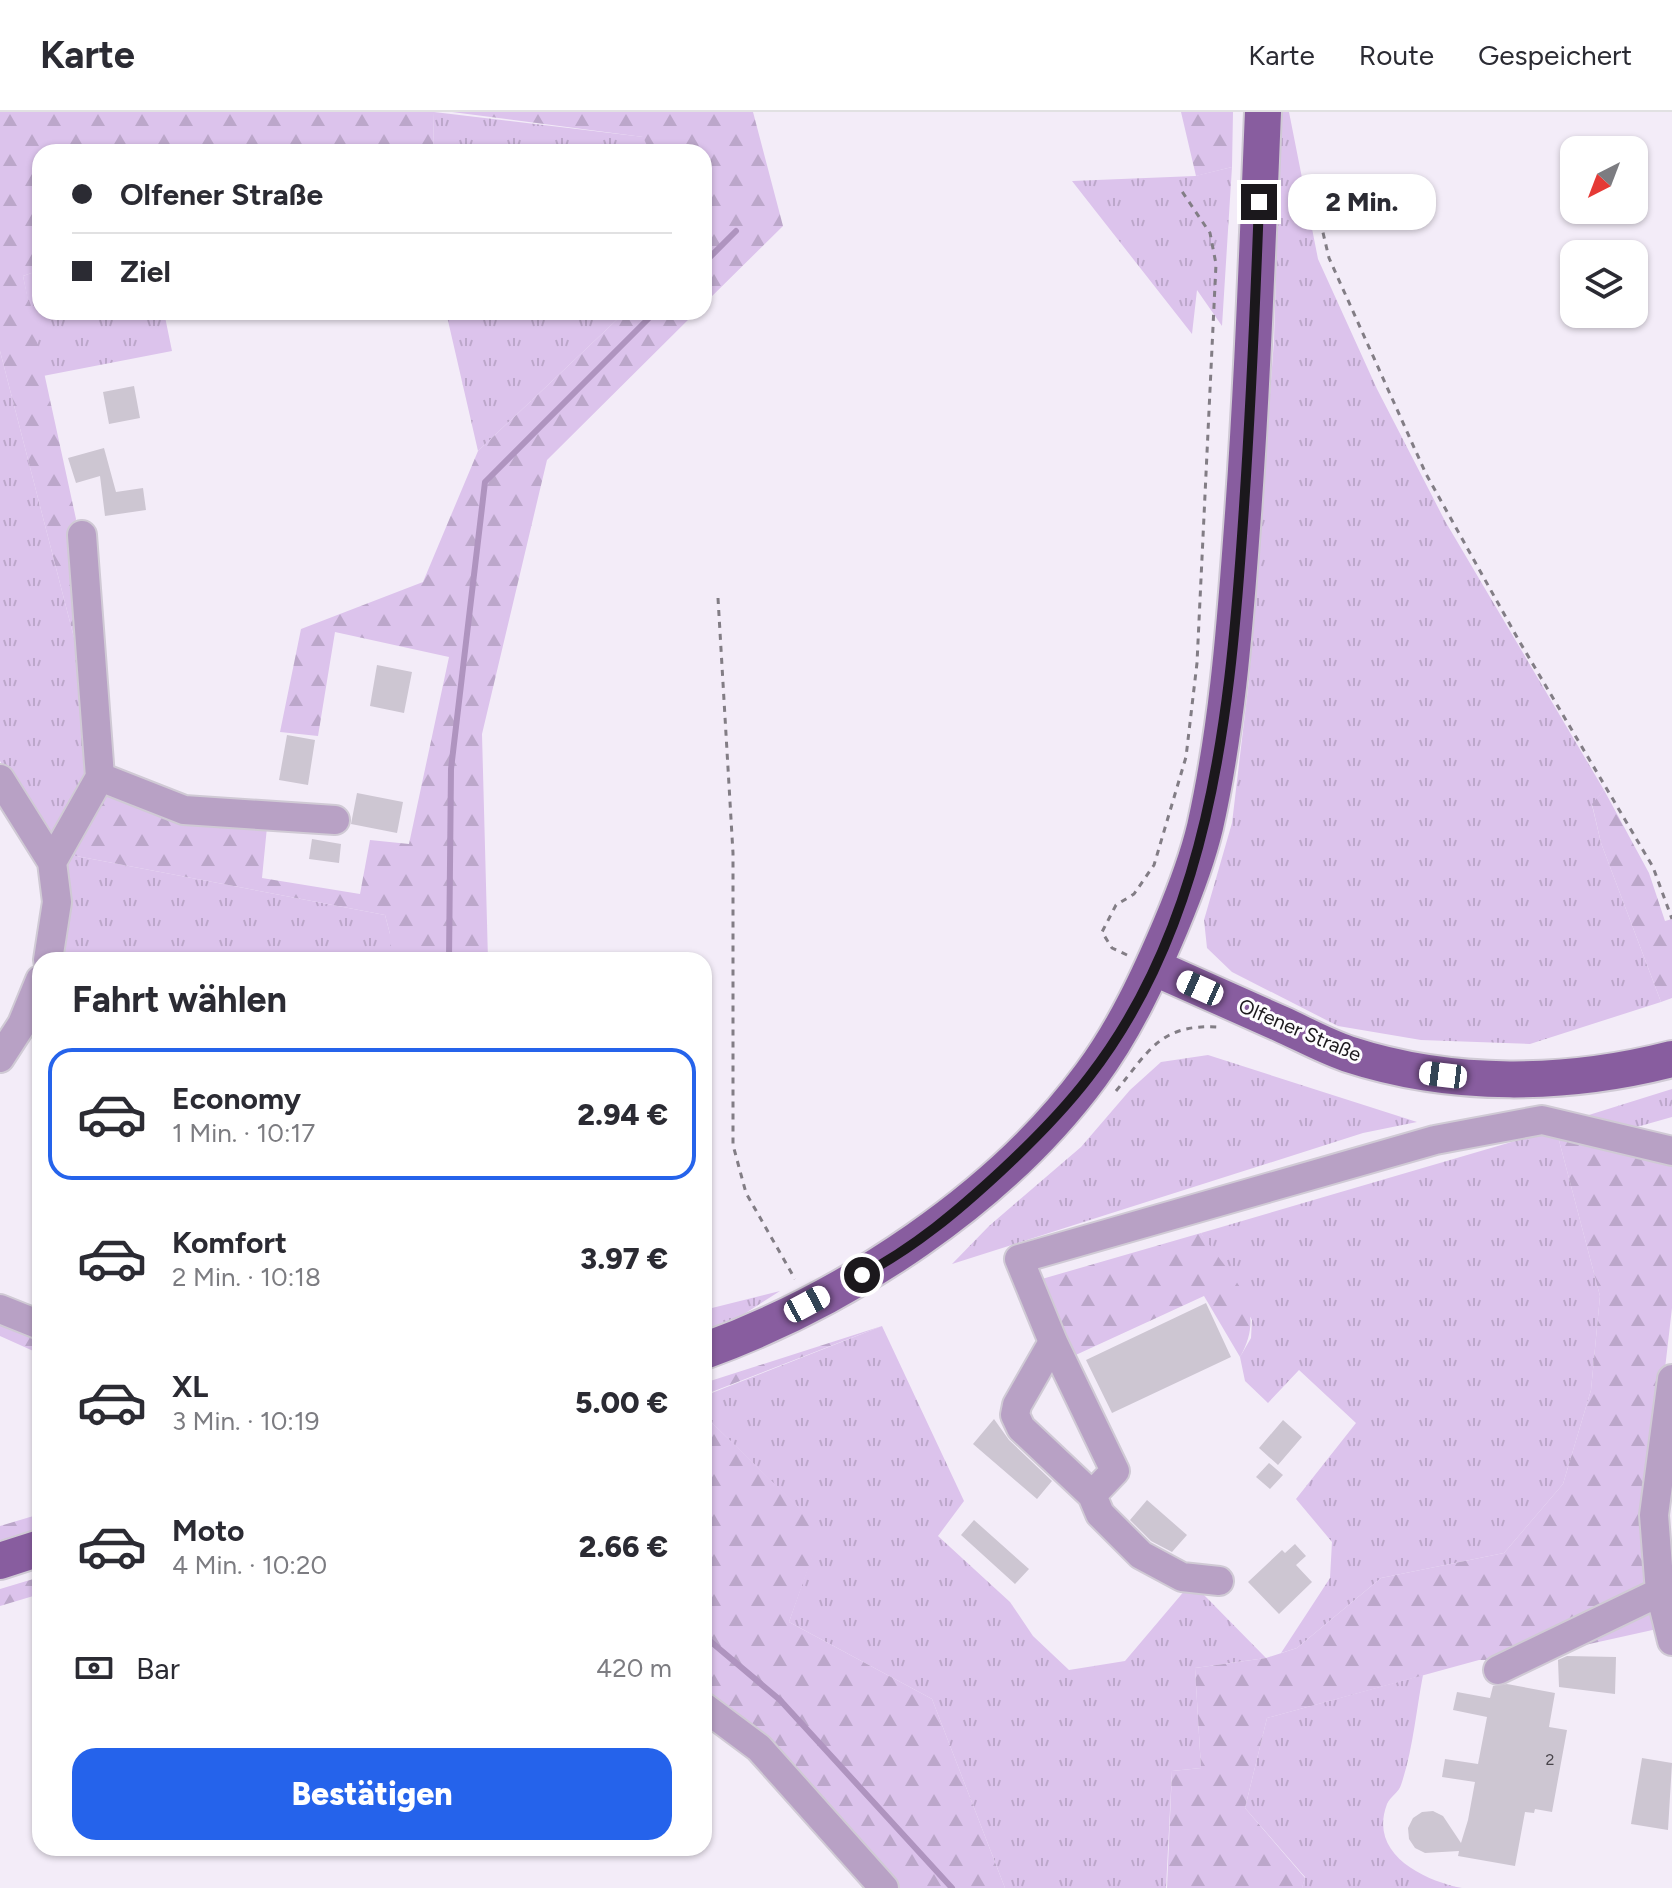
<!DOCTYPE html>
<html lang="de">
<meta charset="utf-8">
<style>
:root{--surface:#fff;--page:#f2f2f3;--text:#2b2b33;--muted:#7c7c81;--line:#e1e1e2;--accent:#2563eb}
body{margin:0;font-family:Figtree,sans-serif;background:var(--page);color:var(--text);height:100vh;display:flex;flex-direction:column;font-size:30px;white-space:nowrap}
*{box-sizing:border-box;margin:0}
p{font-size:26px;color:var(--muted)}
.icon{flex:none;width:44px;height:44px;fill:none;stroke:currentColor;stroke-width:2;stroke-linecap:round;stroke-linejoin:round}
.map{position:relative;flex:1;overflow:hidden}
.panel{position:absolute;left:32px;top:840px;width:680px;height:904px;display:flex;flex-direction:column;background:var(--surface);border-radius:24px;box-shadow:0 2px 6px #0004}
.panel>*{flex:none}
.guide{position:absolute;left:32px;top:32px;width:680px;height:176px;border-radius:24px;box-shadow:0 2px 6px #0004;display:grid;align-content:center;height:176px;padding:0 40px;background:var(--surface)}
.needle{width:52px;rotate:222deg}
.fabs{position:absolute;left:1560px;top:24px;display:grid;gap:16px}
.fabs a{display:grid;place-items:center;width:88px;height:88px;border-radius:16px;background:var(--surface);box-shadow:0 2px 6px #0004;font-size:40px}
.end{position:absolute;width:36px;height:36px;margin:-18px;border:10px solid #1b181c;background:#fff;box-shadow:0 0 0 4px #fff}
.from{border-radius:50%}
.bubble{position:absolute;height:56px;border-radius:24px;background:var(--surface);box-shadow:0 2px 6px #0004;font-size:26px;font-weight:800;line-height:56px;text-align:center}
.car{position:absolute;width:24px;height:48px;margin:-24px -12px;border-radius:10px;box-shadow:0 0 6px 2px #0007;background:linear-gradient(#fff 24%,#345 0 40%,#fff 0 76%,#345 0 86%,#fff 0)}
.guide b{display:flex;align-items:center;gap:28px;height:76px;font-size:30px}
.guide b+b{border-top:2px solid var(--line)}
.guide i{width:20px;height:20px;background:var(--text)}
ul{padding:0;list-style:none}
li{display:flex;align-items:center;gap:24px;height:132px;margin:0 16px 12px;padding:0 24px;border:4px solid transparent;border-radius:24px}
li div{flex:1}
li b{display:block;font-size:30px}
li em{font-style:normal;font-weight:800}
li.active{border-color:var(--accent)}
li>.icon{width:72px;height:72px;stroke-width:1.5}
h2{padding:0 40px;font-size:36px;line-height:96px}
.pay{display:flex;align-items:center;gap:20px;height:88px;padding:0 40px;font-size:30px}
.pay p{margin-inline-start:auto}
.button{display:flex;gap:16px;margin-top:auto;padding:16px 40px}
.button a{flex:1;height:92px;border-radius:24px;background:var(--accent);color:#fff;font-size:32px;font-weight:800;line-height:92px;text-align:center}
header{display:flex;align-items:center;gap:48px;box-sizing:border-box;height:112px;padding:0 40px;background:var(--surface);border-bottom:2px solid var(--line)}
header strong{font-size:38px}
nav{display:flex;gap:44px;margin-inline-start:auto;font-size:28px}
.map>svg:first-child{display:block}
</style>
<header>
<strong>Karte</strong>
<nav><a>Karte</a><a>Route</a><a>Gespeichert</a></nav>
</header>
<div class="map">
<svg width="1672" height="1776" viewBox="0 0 1672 1776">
<defs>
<pattern id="grass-tufts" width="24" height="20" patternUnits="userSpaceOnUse" patternTransform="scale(2)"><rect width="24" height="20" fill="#dcc3ec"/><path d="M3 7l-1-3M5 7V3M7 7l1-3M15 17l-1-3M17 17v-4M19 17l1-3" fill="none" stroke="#bca7ca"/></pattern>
<pattern id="forest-firs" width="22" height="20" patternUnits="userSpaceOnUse" patternTransform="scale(2)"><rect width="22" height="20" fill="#dcc3ec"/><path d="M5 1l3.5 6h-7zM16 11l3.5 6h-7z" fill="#bca7ca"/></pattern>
</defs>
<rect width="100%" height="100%" fill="#f3ecf8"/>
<path fill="url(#grass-tufts)" d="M434 0 644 25 650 40H433Z
M1281 0H1289L1318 147 1377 277 1445 409 1604 678 1592 693 1601 731 1661 890 1530 932 1421 928 1338 914 1232 860 1207 836 1204 808 1232 711 1249 568 1274 228Z
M1232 55 1222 214 1197 178 1192 222 1072 69 1195 64Z
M40 158V200H164L172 239 43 264 23 164Z
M446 200H625L478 339Z
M0 239 79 545 92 661 51 731 0 649Z
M71 743 385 803 390 822V848H59L63 746Z
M1208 943 1417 1010 1363 1021 952 1152 989 1114 1081 1035 1130 978 1161 950Z
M1672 977V1005L1619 1020 1576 1007Z
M1556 1017 1600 1184 1591 1278 1563 1372 1504 1441 1381 1466 1297 1536 1281 1541 1330 1466 1332 1430 1296 1387 1356 1311 1299 1258 1268 1291 1245 1269 1240 1245 1251 1226 1252 1208 1201 1121Z
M780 1179 716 1220 704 1223V1198Z
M882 1214 964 1389 938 1424 1010 1490 1033 1524 1069 1558 1125 1549 1186 1477 1204 1483 1266 1546 1195 1556 1201 1656 1172 1659 1166 1776H1005L932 1587 789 1510 821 1418 704 1303V1284Z
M1423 1563C1416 1599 1413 1638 1401 1673 1399 1680 1390 1685 1387 1692 1368 1742 1423 1768 1462 1776H1302L1305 1765 1245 1696 1267 1606Z"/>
<path fill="url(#forest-firs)" d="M0 0H434L433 40H40V158L23 164 76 407 72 426 79 545 0 239Z
M452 0H753L783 114 704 192V40H650L643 25Z
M1181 0H1233L1232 55 1196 64Z
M625 200H696L547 348 482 622 488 848H390V822L385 803 71 743 104 674 267 715 262 766 360 782 370 728 409 732 449 545 335 520 318 624 280 620 301 517 423 470 478 339Z
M1604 678 1649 761 1665 809 1672 807V886L1661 890 1601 731 1592 692Z
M1556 1017 1672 1046V1196L1660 1300 1657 1517 1517 1548H1479L1267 1606 1245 1696 1305 1766 1302 1776H1167L1172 1659 1201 1656 1195 1556 1266 1546 1297 1536 1381 1466 1504 1441 1563 1372 1591 1278 1600 1184Z
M1201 1121C1229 1164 1270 1192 1240 1245L1204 1184 1067 1247 1035 1169Z
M0 1204 40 1221V1242L0 1224Z
M882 1214 704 1283V1271Z
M704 1303 822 1418 789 1510 932 1587 1005 1776H893L704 1590Z
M40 1402V1419L0 1431V1414Z
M40 1465V1482L0 1494V1477Z"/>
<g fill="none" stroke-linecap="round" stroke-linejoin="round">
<path stroke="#af94bf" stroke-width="6" d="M704 151 736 119
M449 848 451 657 485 370 655 200
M704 1524 780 1588 952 1776"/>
</g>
<path fill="#cdc6d2" d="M134 274 140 306 109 312 103 280Z
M104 336 116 380 143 376 146 398 105 404 100 364 76 371 68 346Z
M377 553 412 560 404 601 370 594Z
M287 623 315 628 308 673 279 668Z
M357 681 403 690 397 721 351 712Z
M312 727 341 732 339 751 309 747Z
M1206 1191 1231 1245 1112 1301 1086 1248Z
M994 1307 1009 1328 1052 1369 1037 1387 973 1332Z
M1283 1308 1302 1325 1278 1353 1259 1336Z
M1269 1351 1283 1363 1270 1377 1256 1365Z
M1147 1388 1187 1423 1172 1440 1151 1429 1130 1408Z
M974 1408 1029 1457 1015 1472 961 1423Z
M1295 1432 1306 1444 1296 1453 1312 1470 1279 1502 1248 1470 1282 1438 1285 1441Z
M1567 1544 1616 1545 1615 1582 1559 1575 1558 1548Z
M1507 1572 1555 1581 1549 1615 1567 1618 1552 1700 1535 1697 1534 1701 1525 1700 1515 1754 1458 1744 1459 1739 1425 1741 1415 1736 1409 1727 1408 1716 1413 1706 1422 1700 1433 1699 1443 1704 1461 1731 1468 1708 1475 1670 1442 1665 1445 1647 1478 1652 1487 1605 1453 1598 1457 1580 1490 1586 1493 1574Z
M1642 1646 1672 1651 1668 1718 1631 1712Z"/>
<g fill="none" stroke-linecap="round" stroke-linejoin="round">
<defs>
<path id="minor" d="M100 665 184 698 335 708
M0 667 52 750 57 790 48 848
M52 750 100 665 82 423
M0 946 22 912 40 868
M0 1197 40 1213
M1053 1230 1017 1293 1015 1303 1021 1316 1092 1383 1100 1402 1141 1443 1182 1465 1219 1469
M1672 1267 1654 1403 1660 1480 1672 1529
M1092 1383 1115 1359 1053 1230 1019 1147 1435 1028 1542 1008 1672 1039
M1498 1558 1660 1480
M704 1595 759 1636 884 1776"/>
<path id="major" d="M1153 855C1196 874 1239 893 1281 912 1303 922 1325 934 1348 942 1452 976 1567 974 1672 947
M704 1239C847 1187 1000 1087 1091 963 1125 917 1149 865 1171 813 1184 782 1197 749 1205 715 1226 621 1234 525 1241 429 1252 286 1257 143 1263 0
M0 1449 40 1436"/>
</defs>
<use href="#minor" stroke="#d0cad5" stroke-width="32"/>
<use href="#major" stroke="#d0cad5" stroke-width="40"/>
<path stroke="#827d85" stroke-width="3" stroke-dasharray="6 6" stroke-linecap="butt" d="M1312 74 1329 146 1426 362 1518 527 1653 755 1672 807
M718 486 733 741V1033L746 1081 795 1167
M1127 843 1112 836 1102 820 1116 793 1134 782 1154 753 1186 645 1197 551 1216 152 1210 121 1181 78
M1116 979C1149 939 1160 912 1217 915"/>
<use href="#minor" stroke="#b8a1c5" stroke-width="28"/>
<use href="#major" stroke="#885d9f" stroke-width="36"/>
</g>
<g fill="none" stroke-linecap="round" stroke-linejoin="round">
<path stroke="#1b181c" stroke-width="10" d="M862 1163C914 1136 959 1098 1002 1058 1033 1029 1063 999 1089 965 1208 812 1229 610 1242 424 1250 312 1255 201 1259 90"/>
</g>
<g text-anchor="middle" stroke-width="6" stroke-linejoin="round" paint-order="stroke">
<g font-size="16" fill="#48444a">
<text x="1550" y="1653">2</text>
</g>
<g font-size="20" fill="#1b181c" stroke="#fdfcfe">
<text transform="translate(1300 918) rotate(23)" y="7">Olfener Straße</text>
</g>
</g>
</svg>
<div class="fabs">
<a><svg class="needle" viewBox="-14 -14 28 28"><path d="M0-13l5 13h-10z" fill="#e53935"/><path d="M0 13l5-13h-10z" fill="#7c7c81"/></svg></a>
<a><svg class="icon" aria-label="layers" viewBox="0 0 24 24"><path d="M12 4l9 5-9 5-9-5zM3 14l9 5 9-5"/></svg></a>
</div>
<i class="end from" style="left:862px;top:1163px"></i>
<i class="end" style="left:1259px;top:90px"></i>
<div class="bubble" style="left:1288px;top:62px;width:148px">2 Min.</div>
<i class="car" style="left:1200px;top:876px;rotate:294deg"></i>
<i class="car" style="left:1443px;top:963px;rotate:277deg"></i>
<i class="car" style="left:807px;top:1192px;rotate:62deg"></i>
<div class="guide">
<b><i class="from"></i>Olfener Straße</b>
<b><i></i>Ziel</b>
</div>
<section class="panel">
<h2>Fahrt wählen</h2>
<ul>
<li class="active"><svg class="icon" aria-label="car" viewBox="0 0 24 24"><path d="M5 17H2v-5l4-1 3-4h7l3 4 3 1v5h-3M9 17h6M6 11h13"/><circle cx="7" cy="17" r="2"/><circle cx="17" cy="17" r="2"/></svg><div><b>Economy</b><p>1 Min. · 10:17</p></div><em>2.94 €</em></li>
<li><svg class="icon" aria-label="car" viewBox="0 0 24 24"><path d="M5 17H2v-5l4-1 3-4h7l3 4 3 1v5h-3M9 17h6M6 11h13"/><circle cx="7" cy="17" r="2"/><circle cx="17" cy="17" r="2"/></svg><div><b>Komfort</b><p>2 Min. · 10:18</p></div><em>3.97 €</em></li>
<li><svg class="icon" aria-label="car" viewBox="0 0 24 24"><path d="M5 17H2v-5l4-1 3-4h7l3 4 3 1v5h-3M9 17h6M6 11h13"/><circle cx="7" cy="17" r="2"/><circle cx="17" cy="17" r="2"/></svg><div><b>XL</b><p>3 Min. · 10:19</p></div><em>5.00 €</em></li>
<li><svg class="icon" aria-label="car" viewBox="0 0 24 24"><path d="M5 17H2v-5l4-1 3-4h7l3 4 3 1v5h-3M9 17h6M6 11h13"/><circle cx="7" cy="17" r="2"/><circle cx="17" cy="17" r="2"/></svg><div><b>Moto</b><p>4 Min. · 10:20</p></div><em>2.66 €</em></li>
</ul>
<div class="pay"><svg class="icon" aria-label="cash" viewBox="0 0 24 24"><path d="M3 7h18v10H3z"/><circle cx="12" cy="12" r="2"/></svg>Bar<p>420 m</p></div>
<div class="button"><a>Bestätigen</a></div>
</section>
</div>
